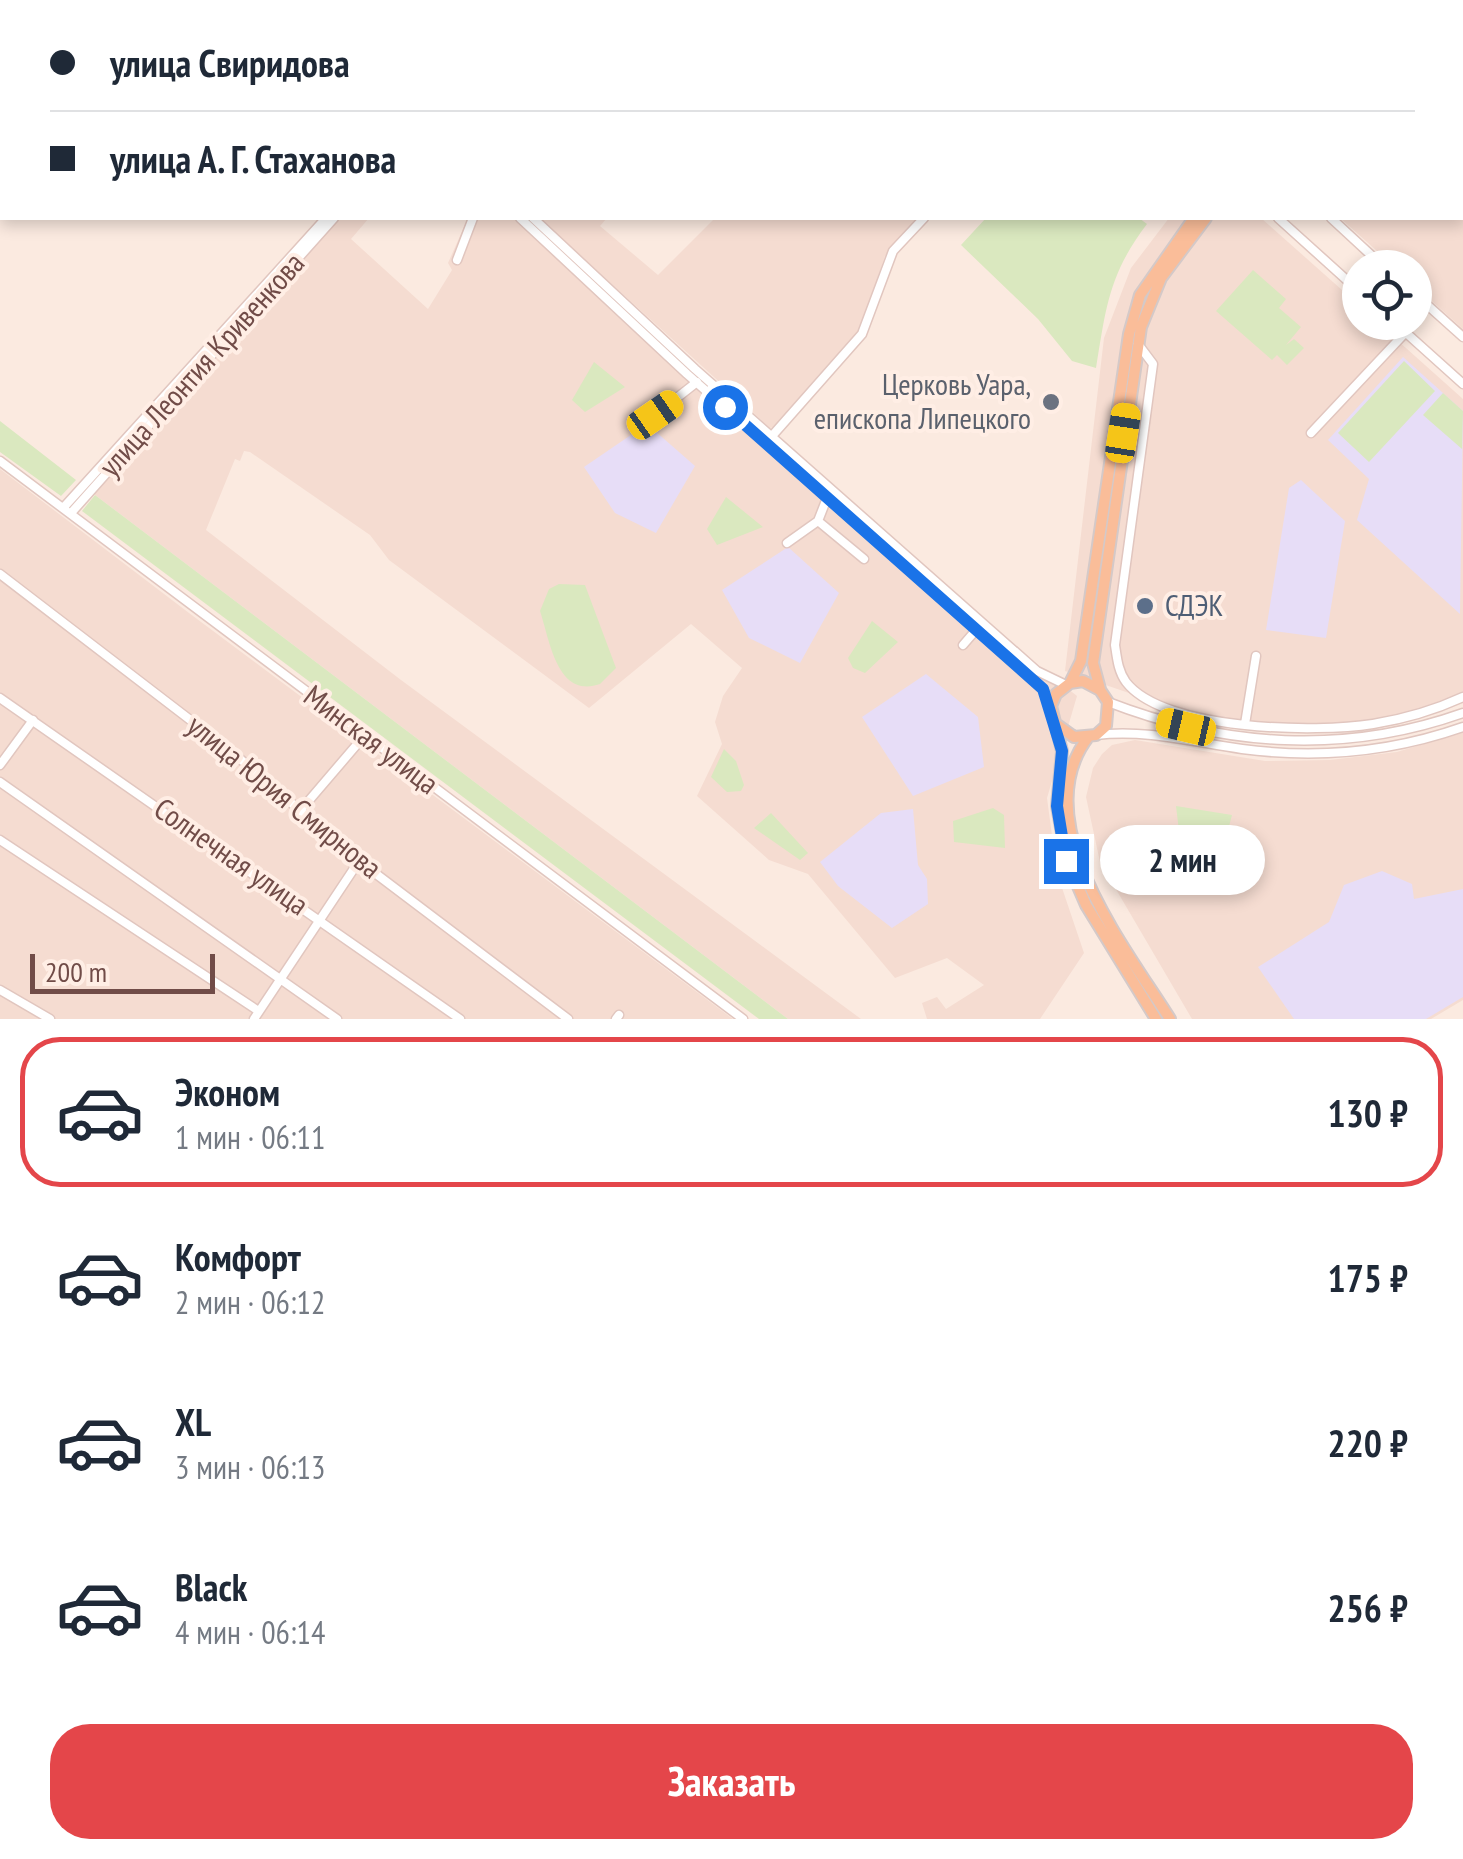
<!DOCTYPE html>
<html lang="ru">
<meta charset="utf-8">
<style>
:root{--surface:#fff;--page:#f2f2f3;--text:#1f2937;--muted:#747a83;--line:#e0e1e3;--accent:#e4464a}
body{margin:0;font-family:"PT Sans Narrow",sans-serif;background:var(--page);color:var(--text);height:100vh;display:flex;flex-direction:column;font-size:38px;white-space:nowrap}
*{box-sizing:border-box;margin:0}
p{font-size:32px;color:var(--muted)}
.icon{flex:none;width:55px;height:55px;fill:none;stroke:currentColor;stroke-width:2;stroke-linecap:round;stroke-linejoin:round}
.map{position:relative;height:1019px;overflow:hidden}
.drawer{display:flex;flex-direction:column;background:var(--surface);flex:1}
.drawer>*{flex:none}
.hud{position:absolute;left:0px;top:0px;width:1465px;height:220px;box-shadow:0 5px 15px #0003;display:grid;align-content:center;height:220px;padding:0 50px;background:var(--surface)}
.tools{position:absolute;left:1342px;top:250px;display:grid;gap:20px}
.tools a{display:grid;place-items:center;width:90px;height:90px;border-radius:50%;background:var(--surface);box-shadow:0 5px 15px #0003;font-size:50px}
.scale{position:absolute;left:30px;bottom:25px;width:185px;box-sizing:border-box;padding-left:10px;border:5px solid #714c48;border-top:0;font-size:28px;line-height:35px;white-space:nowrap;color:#714c48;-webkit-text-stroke:8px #ffeee5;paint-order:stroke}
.end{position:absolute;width:45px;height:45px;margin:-22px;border:12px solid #1a73e8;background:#fff;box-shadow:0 0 0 5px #fff}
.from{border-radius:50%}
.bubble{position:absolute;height:70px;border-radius:35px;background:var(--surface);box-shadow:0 5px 15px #0003;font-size:32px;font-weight:700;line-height:70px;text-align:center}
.car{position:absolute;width:30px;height:60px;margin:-30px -15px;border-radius:12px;box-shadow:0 0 8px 2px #0007;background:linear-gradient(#f5c518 24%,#345 0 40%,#f5c518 0 76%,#345 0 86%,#f5c518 0)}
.hud b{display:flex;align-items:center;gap:35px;height:95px;font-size:38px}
.hud b+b{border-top:2px solid var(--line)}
.hud i{width:25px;height:25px;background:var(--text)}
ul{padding:18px 0 0;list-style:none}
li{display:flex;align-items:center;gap:30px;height:150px;margin:0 20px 15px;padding:0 30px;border:5px solid transparent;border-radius:40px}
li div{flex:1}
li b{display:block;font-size:38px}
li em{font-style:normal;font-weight:700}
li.active{border-color:var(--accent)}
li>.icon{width:90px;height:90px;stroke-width:1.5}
.button{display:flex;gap:20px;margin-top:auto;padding:20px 50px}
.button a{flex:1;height:115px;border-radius:40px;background:var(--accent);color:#fff;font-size:40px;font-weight:700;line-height:115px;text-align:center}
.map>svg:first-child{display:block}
</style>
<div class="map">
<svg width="1463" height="1019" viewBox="0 0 1463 1019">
<rect width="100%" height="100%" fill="#fbeae0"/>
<path fill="#f5dcd1" d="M1103 0H1375L1373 2Z
M1413 0H1463V329L1415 286V268L1395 267 1340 218H1462V2Z
M334 218H369L351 239 428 309 452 270 448 263 468 218H517L763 446 1077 696 1047 798 1057 873 1084 953 1040 1019H927L922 1003 937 997 946 1009 984 985 947 958 895 978 808 874 769 860 697 796 722 744 715 722 723 696 742 668 691 624 589 708 389 560 370 535 250 452 244 451 240 461 235 459 206 530 401 680 861 1019H788L95 495 92 486Z
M539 218H607L600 226 658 275 715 218H921L885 256 859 333 778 426 770 428Z
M1169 218H1261L1360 306V322L1378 323 1463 399V696L1378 723 1280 727 1187 713 1065 671 1104 338 1131 268Z
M0 469 189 613 733 1019H0Z
M1463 732V1000L1431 1019H1192L1100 862 1086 797 1093 768 1102 754 1112 745 1135 740 1265 761 1330 760 1397 752Z"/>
<path fill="#e7ddf7" d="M1403 357 1463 411 1460 614 1357 520 1369 479 1328 440Z
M647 424 695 466 656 533 615 513 584 467Z
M1301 480 1345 521 1326 638 1266 630 1289 488Z
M788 547 839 593 800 663 749 638 722 590Z
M926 674 978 717 984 767 913 796 862 717Z
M913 809 918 865 927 879 928 904 892 928 838 886 820 862 881 813Z
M1382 871 1412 884 1414 899 1463 889V997L1426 1019H1294L1258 967 1329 922 1344 885Z"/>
<path fill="#dae8bf" d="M986 218H1139L1147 224C1109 274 1106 307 1096 368L1072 361 1038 319 961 245Z
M1253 270 1286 299 1279 308 1301 327 1286 345 1294 339 1304 348 1287 365 1277 355 1272 360 1216 311Z
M1404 361 1435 391 1369 462 1338 433Z
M594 362 625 387 585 412 572 400Z
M1443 393 1463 411 1462 449 1423 415Z
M0 421 76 480 61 496 0 452Z
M95 495 788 1019H759L82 511Z
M726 497 763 527 717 545 707 529Z
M559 584 585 585 616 668 600 684C557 699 550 641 540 611L549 589Z
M872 621 898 642 865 673 853 668 848 658Z
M724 749 736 761 744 785 741 791 727 792 711 777Z
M1176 806 1232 815 1226 838 1179 831Z
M993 808 1004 815 1005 848 954 842 953 821Z
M771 813 808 853 800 860 754 828Z
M1177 841 1193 875 1175 883 1159 849Z"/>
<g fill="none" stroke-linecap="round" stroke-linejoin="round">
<defs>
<path id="minor" d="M574 0 576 2
M1039 0 1042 2
M1093 0 1096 2
M520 2 523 0
M520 218 687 374 1043 689 1051 706
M533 218 695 369 1037 671 1066 685
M1278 218 1360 292
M1331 218 1385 268
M457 260 473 218
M1415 294 1463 337
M1394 322 1463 384
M1138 344 1153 364 1115 645C1117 658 1118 671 1126 682 1164 731 1317 733 1373 724 1404 719 1435 710 1463 697
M655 415 697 382
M1311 433 1405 333
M772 436 862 334 893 251 924 218
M0 461 743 1019
M64 507 326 218
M71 513 334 218
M818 521 864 559
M787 543 818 521 827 498
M0 574 232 752 359 861 568 1019
M963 645 976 630
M0 698 460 1019
M1108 702C1224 747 1345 755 1463 713
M1245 724 1256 656
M1096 735C1146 729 1193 742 1242 749 1317 759 1392 752 1463 727
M0 765 33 720
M0 782 337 1019
M300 811 365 735
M0 840 257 1010
M0 990 50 1019
M254 1019 359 861
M616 1019 619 1015"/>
<path id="major" d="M1385 2 1387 0
M1404 2 1406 0
M1070 683 1081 661 1129 334 1140 295 1194 218
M1100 689 1093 663 1141 327 1161 278 1206 218
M1056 724 1074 737 1096 735 1106 726 1108 702 1100 690 1083 681 1070 683 1056 694 1051 706 1062 751 1057 806 1067 861 1086 905 1156 1019
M1089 736C1023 820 1125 947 1170 1019"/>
</defs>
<use href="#minor" stroke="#e1c6bf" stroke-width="11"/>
<use href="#major" stroke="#d4c9c8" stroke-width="14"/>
<use href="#minor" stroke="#fff" stroke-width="8"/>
<use href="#major" stroke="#fabd99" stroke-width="10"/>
</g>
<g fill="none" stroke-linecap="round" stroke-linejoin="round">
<path stroke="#1a73e8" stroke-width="12" d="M725 407 1043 689 1062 751 1057 806 1066 861"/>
</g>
<circle fill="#6b7280" stroke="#ffeee5" stroke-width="4" cx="1051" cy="402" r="10"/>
<circle fill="#5c6f8a" stroke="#ffeee5" stroke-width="4" cx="1145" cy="606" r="10"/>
<g text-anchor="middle" stroke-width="8" stroke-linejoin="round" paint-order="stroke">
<g font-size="30" fill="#714c48" stroke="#ffeee5">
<text transform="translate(202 365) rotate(-48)" y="10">улица Леонтия Кривенкова</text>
<text transform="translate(371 740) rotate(37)" y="10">Минская улица</text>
<text transform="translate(284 797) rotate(39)" y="10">улица Юрия Смирнова</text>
<text transform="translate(231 857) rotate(35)" y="10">Солнечная улица</text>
</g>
<g font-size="30" fill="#5b616d" stroke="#ffeee5" text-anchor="end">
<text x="1031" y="395">Церковь Уара,<tspan x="1031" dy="34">епископа Липецкого</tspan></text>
</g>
<g font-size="30" fill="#4e5e75" stroke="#ffeee5" text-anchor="start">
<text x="1165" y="616">СДЭК</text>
</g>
</g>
</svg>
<div class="tools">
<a><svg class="icon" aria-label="locate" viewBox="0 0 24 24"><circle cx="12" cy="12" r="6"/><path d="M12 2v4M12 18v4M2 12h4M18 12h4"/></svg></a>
</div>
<div class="scale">200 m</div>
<i class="end from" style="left:725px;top:407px"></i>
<i class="end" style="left:1066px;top:861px"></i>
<div class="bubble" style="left:1100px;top:825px;width:165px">2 мин</div>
<i class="car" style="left:655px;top:415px;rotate:55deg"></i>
<i class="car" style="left:1123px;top:433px;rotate:9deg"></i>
<i class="car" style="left:1186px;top:727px;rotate:283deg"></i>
<div class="hud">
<b><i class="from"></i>улица Свиридова</b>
<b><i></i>улица А. Г. Стаханова</b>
</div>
</div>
<section class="drawer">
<ul>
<li class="active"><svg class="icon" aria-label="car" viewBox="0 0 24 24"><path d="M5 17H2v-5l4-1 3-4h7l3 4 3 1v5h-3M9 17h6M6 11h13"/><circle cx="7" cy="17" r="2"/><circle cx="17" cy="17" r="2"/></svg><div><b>Эконом</b><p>1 мин · 06:11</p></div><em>130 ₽</em></li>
<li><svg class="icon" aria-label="car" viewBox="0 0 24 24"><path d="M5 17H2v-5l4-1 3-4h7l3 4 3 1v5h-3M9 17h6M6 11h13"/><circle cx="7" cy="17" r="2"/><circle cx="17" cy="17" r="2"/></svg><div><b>Комфорт</b><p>2 мин · 06:12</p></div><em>175 ₽</em></li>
<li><svg class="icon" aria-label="car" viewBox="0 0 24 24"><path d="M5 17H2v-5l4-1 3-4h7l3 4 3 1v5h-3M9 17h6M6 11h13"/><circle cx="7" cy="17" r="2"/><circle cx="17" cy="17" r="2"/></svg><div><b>XL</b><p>3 мин · 06:13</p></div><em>220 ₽</em></li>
<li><svg class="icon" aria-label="car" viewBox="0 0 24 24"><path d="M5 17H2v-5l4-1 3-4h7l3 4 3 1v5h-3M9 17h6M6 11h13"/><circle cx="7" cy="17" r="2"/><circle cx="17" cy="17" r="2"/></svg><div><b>Black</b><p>4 мин · 06:14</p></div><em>256 ₽</em></li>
</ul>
<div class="button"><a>Заказать</a></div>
</section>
